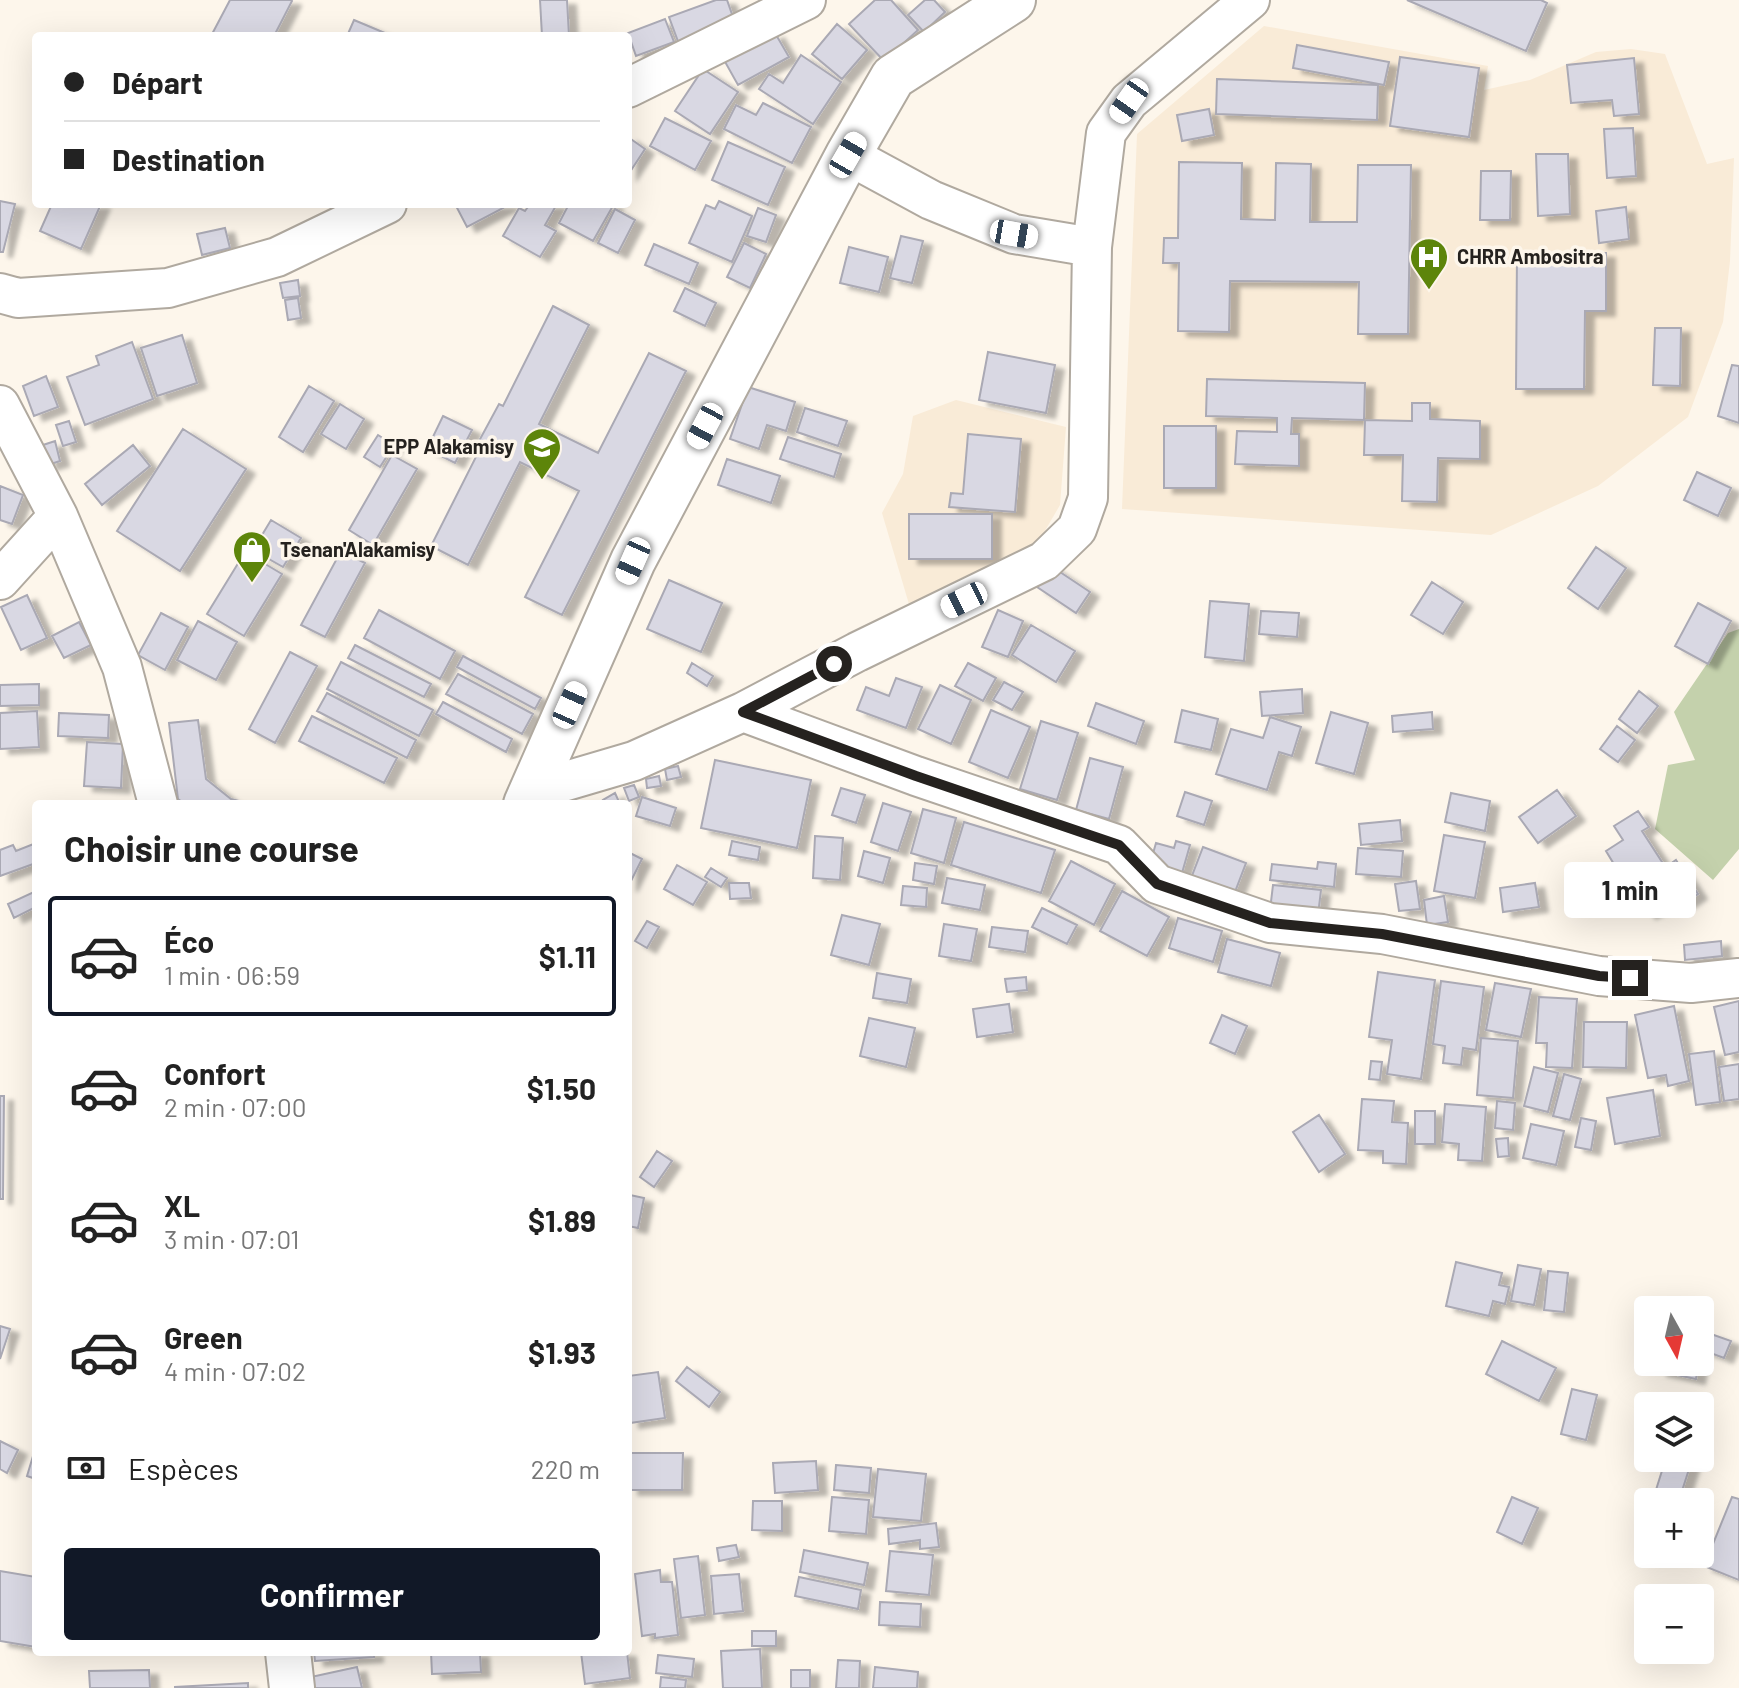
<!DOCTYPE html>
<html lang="fr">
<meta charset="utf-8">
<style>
:root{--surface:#fff;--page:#f2f2f2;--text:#222;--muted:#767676;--line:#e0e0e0;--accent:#111827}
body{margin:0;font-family:Barlow,sans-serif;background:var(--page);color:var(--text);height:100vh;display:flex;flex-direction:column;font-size:30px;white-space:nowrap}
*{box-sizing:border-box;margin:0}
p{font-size:26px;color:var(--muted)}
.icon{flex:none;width:44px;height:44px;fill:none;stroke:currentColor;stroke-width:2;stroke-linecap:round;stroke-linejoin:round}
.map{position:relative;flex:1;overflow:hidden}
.panel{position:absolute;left:32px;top:800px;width:600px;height:856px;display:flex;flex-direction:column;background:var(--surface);border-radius:8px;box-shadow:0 8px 32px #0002}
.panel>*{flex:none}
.top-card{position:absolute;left:32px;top:32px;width:600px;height:176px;border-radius:8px;box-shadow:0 8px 32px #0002;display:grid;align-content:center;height:176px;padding:0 32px;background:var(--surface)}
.needle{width:52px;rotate:172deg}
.buttons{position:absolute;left:1634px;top:1296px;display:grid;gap:16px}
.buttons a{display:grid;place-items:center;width:80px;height:80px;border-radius:8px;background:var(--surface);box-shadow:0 8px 32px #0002;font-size:40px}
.end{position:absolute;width:36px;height:36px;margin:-18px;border:10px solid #25221f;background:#fff;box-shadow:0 0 0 4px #fff}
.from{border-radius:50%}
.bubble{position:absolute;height:56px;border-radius:8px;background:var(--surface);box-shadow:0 8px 32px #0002;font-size:26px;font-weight:700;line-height:56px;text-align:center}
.car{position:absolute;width:24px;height:48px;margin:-24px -12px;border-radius:10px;box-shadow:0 0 6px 2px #0007;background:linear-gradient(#fff 24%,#345 0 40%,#fff 0 76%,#345 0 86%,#fff 0)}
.top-card b{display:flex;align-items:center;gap:28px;height:76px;font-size:30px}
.top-card b+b{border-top:2px solid var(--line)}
.top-card i{width:20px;height:20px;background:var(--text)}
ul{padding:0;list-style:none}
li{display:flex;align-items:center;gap:24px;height:120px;margin:0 16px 12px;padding:0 16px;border:4px solid transparent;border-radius:8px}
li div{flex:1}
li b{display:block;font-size:30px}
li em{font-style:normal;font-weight:700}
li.current{border-color:var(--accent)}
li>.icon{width:72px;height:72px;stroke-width:1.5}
h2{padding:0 32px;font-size:36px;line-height:96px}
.pay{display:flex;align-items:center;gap:20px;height:88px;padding:0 32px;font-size:30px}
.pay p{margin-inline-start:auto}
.primary-button{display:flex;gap:16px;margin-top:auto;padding:16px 32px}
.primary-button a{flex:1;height:92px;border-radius:8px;background:var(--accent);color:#fff;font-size:32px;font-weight:700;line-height:92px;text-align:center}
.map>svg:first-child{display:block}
</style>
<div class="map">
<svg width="1739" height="1688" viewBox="0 0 1739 1688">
<defs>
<filter id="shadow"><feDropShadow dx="9" dy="5" stdDeviation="2" flood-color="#0004"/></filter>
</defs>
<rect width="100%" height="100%" fill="#fdf6eb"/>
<path fill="#f9ebd7" d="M1264 26 1488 66 1484 90 1530 80 1596 52 1631 49 1665 54 1707 164 1734 158 1730 261 1723 322 1688 417 1598 486 1491 535 1122 509 1137 134Z
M956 400 1066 427 1060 505 1039 541 911 611 882 513 903 474 913 416Z"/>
<path fill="#c4d1ac" d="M1739 629V849L1713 880 1655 829 1668 765 1695 760 1674 712 1728 633Z"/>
<path fill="#d9d8e3" stroke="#aaa9b4" stroke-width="2" filter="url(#shadow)" d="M230 0H291L292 1 274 36H211Z
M540 0H567L569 36H542Z
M716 0H727L735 23 679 44 669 17Z
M875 0H891L918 30 884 61 849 24Z
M925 0H934L945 12 924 32 908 15Z
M1407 0H1541L1547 3 1526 51Z
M665 19 674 42 636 56 628 33Z
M354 20 392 36H347Z
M837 24 867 50 842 79 812 54Z
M775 33 789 57 738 85 724 60Z
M1297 45 1389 62 1384 85 1293 68Z
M801 55 841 82 813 124 759 89 769 74 783 83Z
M1400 57 1479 68 1469 137 1390 126Z
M1634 58 1639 114 1614 116 1612 100 1571 103 1567 65Z
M703 69 738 92 710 134 675 111Z
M1217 79 1378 85 1377 120 1216 114Z
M763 103 811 127 792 163 724 129 736 105 756 115Z
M1209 109 1214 135 1182 141 1177 115Z
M665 118 711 141 695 170 650 146Z
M1633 128 1636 176 1607 178 1604 129Z
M628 137 645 149 628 175Z
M728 142 785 167 768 205 712 180Z
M1536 154H1568L1570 214 1538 216Z
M1179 162 1242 163 1241 219 1275 220 1276 163 1311 164 1310 222H1357L1358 165H1411L1408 334H1358L1359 282 1230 281 1229 332 1178 331 1179 263H1163L1164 238H1178Z
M1481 171H1511L1510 220H1480Z
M0 201 15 204 3 252H0Z
M719 201 752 216 732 262 689 243 706 205 715 209Z
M52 204H101L81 249 40 231Z
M455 204H508L509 205 467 227Z
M530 204H557L545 225 556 231 540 257 503 236 519 208 525 211Z
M569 204H614L593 241 559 223Z
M1626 207 1629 239 1599 243 1596 211Z
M758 208 776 215 766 242 747 236Z
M615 209 635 220 618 253 598 243Z
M225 228 230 248 202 255 197 234Z
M901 236 923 241 912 283 890 278Z
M744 243 766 254 750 288 727 277Z
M654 244 698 263 689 284 645 265Z
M849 247 888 257 879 292 840 283Z
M1517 252 1606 253V311H1585L1584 389H1516Z
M298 280 300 296 283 298 280 283Z
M685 288 716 303 705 326 674 311Z
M298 298 301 318 288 320 285 300Z
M553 306 589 325 539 424 598 453 649 353 686 371 562 615 525 597 579 491 520 462 468 565 431 546 483 443 479 441 499 404 503 406Z
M1655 328H1681L1680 386 1653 385Z
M182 335 197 383 157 396 141 348Z
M132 342 153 399 85 425 67 377 99 365 96 356Z
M988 352 1055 365 1046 413 979 400Z
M1732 365 1739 366V423L1718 416Z
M46 376 58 407 34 416 23 386Z
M1207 379 1365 383 1364 420 1292 418 1291 434H1299V466L1235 464 1237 431 1277 432V418L1206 416Z
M309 386 334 401 303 452 279 437Z
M748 387 795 402 786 431 767 425 759 449 730 439Z
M1412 403H1430V419L1480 421V459L1438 458 1437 502 1402 501 1403 455H1364L1365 420 1412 421Z
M340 404 364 419 346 449 321 434Z
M805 408 847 421 838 446 797 432Z
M443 416 472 430 455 463 427 449Z
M69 421 76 442 63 446 56 425Z
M1164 426H1216V488H1164Z
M183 429 246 469 180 571 117 531Z
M968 434 1021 439 1015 512 949 507 951 493 963 494Z
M378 435 394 445 380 467 364 457Z
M788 437 841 454 834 477 780 459Z
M55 441 60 461 48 465 43 445Z
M133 445 150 466 102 505 85 484Z
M392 455 417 469 373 545 349 530Z
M727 459 780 476 771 503 718 485Z
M1697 472 1731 488 1718 516 1684 500Z
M0 486 23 495 12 524 0 520Z
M909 514H992V559H909Z
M271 520 301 538 283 567 253 550Z
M1596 547 1626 568 1598 609 1568 588Z
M341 551 365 563 325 637 301 625Z
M245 552 282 574 244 636 207 614Z
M1051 566 1090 592 1076 613 1037 587Z
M669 580 722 603 701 652 647 629Z
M1432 582 1463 602 1443 634 1411 615Z
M27 595 47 638 21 650 1 607Z
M1210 601 1249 604 1244 661 1205 657Z
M1698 603 1731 621 1708 664 1675 646Z
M379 610 455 651 440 679 364 638Z
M998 610 1023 621 1008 657 982 647Z
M1261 611 1299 613 1297 637 1259 634Z
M161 613 188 627 165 670 138 655Z
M198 621 237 642 216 680 177 660Z
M79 622 91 645 64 658 52 636Z
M1031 625 1075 651 1056 682 1012 655Z
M355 645 431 684 424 697 348 658Z
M290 652 317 666 275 743 249 729Z
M463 656 541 698 535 709 457 667Z
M341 662 433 710 419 736 327 689Z
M692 663 713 676 707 686 687 673Z
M968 663 996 678 983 701 955 686Z
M458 674 533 714 522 734 446 694Z
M896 678 922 687 906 728 857 710 866 687 889 696Z
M1004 682 1023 692 1012 710 993 700Z
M39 684V705L0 706V685Z
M940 685 971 700 951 744 918 729Z
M1302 689 1303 713 1262 716 1260 692Z
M1639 691 1658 706 1637 733 1619 719Z
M327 693 416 740 407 758 317 711Z
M443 702 512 739 506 752 436 714Z
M1096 703 1144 721 1136 744 1088 726Z
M991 710 1030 727 1008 778 969 762Z
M1182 710 1218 719 1211 750 1175 742Z
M37 711 39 747 0 749V713Z
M1331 712 1368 723 1354 774 1316 763Z
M1432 712 1433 729 1393 732 1392 716Z
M59 713 109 715 108 738 58 736Z
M312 716 397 758 384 783 299 741Z
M1270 717 1301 727 1292 756 1279 752 1267 790 1216 774 1231 729 1263 738Z
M198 720 206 779 231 799 251 804H185L178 799 169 723Z
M1041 721 1078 733 1057 800 1020 789Z
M1617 726 1635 740 1618 762 1600 749Z
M87 742 123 744 121 788 84 786Z
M1090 758 1123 767 1109 819 1076 810Z
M715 760 811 780 797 848 701 828Z
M678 766 681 777 667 780 665 769Z
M659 776 661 786 647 788 646 779Z
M634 785 639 797 629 801 624 788Z
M841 788 865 795 856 823 832 815Z
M1557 790 1576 816 1538 843 1519 817Z
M1185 792 1212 801 1204 825 1177 816Z
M615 793 620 804H605L603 800Z
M1451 793 1490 801 1485 831 1445 822Z
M642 797 676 808 670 826 636 816Z
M883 803 911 812 898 851 871 842Z
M923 809 956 818 944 863 911 853Z
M1638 811 1649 827 1642 831 1662 862 1626 884 1606 851 1623 840 1614 826Z
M1400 820 1402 841 1361 845 1359 824Z
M964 822 1055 850 1041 893 951 865Z
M1444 835 1485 842 1475 898 1434 891Z
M815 836 843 838 840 880 813 878Z
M732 841 760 847 758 860 729 855Z
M1176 841 1190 845 1180 880 1148 871 1156 843 1174 848Z
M36 843V863L0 876V850L13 845 16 851Z
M1203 847 1246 863 1233 897 1190 881Z
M1358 848 1403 851 1401 877 1356 874Z
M864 851 890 858 883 883 858 876Z
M628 852 642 859 628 887Z
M1676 860 1698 894 1682 905 1660 871Z
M1071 861 1115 884 1094 925 1049 901Z
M1318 862 1336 864 1334 887 1270 880 1272 864 1317 869Z
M915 863 937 866 934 884 913 880Z
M677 865 707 882 693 905 664 889Z
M711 868 727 878 721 887 705 877Z
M947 878 985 885 980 910 942 903Z
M1657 878 1670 901 1647 914 1634 890Z
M1416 881 1420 909 1399 911 1395 884Z
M729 883H749L751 898 730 899Z
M1535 883 1539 907 1503 912 1500 888Z
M1273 885 1321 890 1318 915 1270 910Z
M903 886 927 888 926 907 901 905Z
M36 891V907L14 918 8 904Z
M1122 891 1169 917 1147 956 1100 931Z
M1444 896 1448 922 1427 925 1424 900Z
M1042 908 1077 925 1067 944 1032 927Z
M842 915 880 924 869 965 831 955Z
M1178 918 1222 931 1213 962 1169 948Z
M647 921 659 927 647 948 635 941Z
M944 924 977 929 971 961 939 956Z
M992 927 1028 931 1025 952 989 947Z
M1227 939 1280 953 1271 986 1218 972Z
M1721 941 1722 956 1685 960 1684 945Z
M1378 972 1435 980 1421 1079 1387 1074 1392 1040 1369 1037Z
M877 973 911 979 907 1003 873 998Z
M1026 977 1027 990 1007 992 1005 979Z
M1441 981 1484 987 1476 1050 1463 1048 1461 1065 1443 1063 1445 1046 1433 1044Z
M1495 983 1531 989 1521 1037 1486 1030Z
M1539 997 1577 999 1572 1068 1546 1067 1547 1043H1536Z
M1739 1001V1052L1725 1055 1714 1007Z
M1009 1004 1013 1032 977 1037 973 1009Z
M1674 1006 1689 1081 1668 1086 1666 1075 1648 1078 1635 1015Z
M1222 1015 1247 1026 1235 1054 1210 1043Z
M869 1018 915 1028 906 1067 860 1056Z
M1584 1022H1627L1626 1068 1583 1067Z
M1481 1038 1518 1041 1513 1098 1477 1095Z
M1714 1051 1720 1102 1696 1105 1689 1054Z
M1371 1061 1382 1062 1380 1080 1369 1079Z
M1739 1064V1099L1724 1101 1719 1067Z
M1534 1067 1558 1073 1548 1112 1524 1106Z
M1564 1074 1581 1079 1570 1120 1553 1116Z
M1653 1090 1660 1136 1615 1144 1607 1098Z
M0 1096H4L3 1199H0Z
M1362 1099 1394 1101 1392 1122 1408 1123 1406 1164 1383 1163V1151L1358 1150Z
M1497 1101 1515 1103 1513 1130 1495 1128Z
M1445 1104 1486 1107 1482 1161 1458 1160 1459 1144 1442 1142Z
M1415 1111H1435V1144H1415Z
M1319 1115 1345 1154 1319 1172 1293 1132Z
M1581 1118 1596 1121 1591 1150 1575 1147Z
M1531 1124 1564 1131 1556 1165 1523 1158Z
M1508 1138 1509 1156 1498 1157 1496 1139Z
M657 1151 672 1161 654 1187 640 1177Z
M630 1195 644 1198 638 1228 628 1226Z
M1456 1262 1502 1273 1499 1285 1509 1287 1505 1304 1493 1301 1489 1316 1446 1306Z
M1518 1265 1541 1269 1534 1305 1511 1301Z
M1548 1271 1568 1273 1564 1312 1544 1310Z
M0 1326 10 1329 0 1359Z
M1711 1334 1731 1341 1724 1358 1705 1351Z
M1502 1341 1556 1368 1539 1401 1486 1374Z
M1660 1362H1699L1696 1379 1658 1371Z
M687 1367 720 1392 709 1407 676 1381Z
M658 1372 665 1418 630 1423 628 1376Z
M1572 1389 1597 1395 1586 1440 1561 1434Z
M0 1441 18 1450 7 1473 0 1469Z
M36 1446V1479L27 1476Z
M629 1453H683L682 1490H629Z
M1666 1458 1692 1460 1679 1500 1655 1493Z
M816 1461 818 1490 775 1493 773 1463Z
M836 1465 871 1468 869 1493 834 1490Z
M878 1469 926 1474 921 1521 873 1517Z
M832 1497 869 1500 866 1534 829 1531Z
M1512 1497 1538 1508 1522 1544 1497 1532Z
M1732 1497 1739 1499V1580L1704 1566Z
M753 1501H782V1531L752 1530Z
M936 1523 939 1547 920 1549V1540L889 1544 888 1529Z
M736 1545 739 1557 719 1561 717 1548Z
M804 1550 868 1563 864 1585 800 1572Z
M890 1551 933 1555 929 1595 886 1591Z
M698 1556 705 1615 681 1618 674 1559Z
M660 1570 661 1582H672L678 1635 655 1638V1634L642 1636 635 1574Z
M0 1571 36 1577V1647L0 1641Z
M739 1574 743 1611 714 1614 711 1576Z
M799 1577 861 1590 858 1609 795 1596Z
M880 1602 921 1604 920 1627 879 1625Z
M752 1631H776V1646H752Z
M760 1649 762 1688H723L721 1651Z
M314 1652H374V1657L315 1661Z
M431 1652H480L481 1672 432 1674Z
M581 1652H627L630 1678 585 1684Z
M658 1655 694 1659 692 1677 656 1673Z
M838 1660 860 1661 859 1688H836Z
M357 1667 362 1688H313L311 1677Z
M875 1667 918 1672 917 1688H873Z
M149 1670 150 1688H90L89 1671Z
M791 1670H810V1688H791Z
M661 1677 686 1680 685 1688H660Z
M248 1683V1688H175V1687Z"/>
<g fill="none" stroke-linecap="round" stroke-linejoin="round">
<defs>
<path id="street" d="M628 88 806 0
M848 155 931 200 1014 234 1092 247
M0 293 18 298 168 288 277 257 387 204
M0 405 58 516 122 667 158 804
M0 580 58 516
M743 712 916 776 1119 845 1157 884 1270 923 1382 934 1599 976 1691 983 1739 978
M532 791 634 761 743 712 857 652 1044 561 1077 529 1088 498 1092 247 1106 133 1129 101 1250 0"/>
<path id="primary" d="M526 804 633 561 848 155 893 77 1013 0
M288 1652 292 1688"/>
</defs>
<use href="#street" stroke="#b0a99f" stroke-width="42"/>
<use href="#primary" stroke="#b0a99f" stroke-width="48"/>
<use href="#street" stroke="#fff" stroke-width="38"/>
<use href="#primary" stroke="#fff" stroke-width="44"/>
</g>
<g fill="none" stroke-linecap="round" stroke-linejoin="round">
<path stroke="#25221f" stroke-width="10" d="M834 664 743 712 916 776 1119 845 1157 884 1270 923 1382 934 1599 976 1630 978"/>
</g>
<defs>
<symbol id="hospital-pin" viewBox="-11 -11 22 30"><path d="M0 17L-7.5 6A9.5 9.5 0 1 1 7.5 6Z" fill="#5d850a" stroke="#fdf6eb"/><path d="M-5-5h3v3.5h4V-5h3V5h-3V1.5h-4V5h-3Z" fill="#fff"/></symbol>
<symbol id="school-pin" viewBox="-11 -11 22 30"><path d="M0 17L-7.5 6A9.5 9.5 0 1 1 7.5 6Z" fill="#5d850a" stroke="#fdf6eb"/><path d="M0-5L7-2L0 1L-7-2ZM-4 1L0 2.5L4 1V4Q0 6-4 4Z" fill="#fff"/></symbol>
<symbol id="shop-pin" viewBox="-11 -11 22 30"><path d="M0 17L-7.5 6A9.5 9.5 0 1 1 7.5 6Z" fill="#5d850a" stroke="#fdf6eb"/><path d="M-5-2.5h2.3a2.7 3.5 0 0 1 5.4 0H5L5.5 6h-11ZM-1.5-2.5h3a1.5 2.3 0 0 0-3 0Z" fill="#fff"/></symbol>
</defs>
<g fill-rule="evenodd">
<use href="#hospital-pin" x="1407" y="235" width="44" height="60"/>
<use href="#school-pin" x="520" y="425" width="44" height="60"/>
<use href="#shop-pin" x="230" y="528" width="44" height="60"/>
</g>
<g text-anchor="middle" stroke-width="7" stroke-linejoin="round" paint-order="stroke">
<g font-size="20" font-weight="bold" fill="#25221f" stroke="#fdf6eb" text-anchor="start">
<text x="1457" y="264">CHRR Ambositra</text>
<text x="514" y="454" text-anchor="end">EPP Alakamisy</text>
<text x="280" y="557">Tsenan'Alakamisy</text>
</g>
</g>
</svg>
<div class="buttons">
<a><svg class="needle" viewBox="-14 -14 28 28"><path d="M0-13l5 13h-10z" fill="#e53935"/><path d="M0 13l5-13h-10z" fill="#767676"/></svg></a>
<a><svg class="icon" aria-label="layers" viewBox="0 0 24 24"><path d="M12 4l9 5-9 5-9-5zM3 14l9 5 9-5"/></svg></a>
<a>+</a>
<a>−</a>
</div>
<i class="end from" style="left:834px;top:664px"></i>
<i class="end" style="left:1630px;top:978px"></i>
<div class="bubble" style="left:1564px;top:862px;width:132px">1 min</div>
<i class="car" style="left:1129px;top:101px;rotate:215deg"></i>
<i class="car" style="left:848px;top:155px;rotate:30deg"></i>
<i class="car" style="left:1014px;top:234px;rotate:100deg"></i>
<i class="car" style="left:705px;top:426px;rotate:208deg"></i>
<i class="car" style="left:633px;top:561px;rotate:204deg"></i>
<i class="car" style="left:964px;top:600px;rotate:244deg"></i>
<i class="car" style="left:570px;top:705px;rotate:24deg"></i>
<div class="top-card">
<b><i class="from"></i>Départ</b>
<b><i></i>Destination</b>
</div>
<section class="panel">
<h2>Choisir une course</h2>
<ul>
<li class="current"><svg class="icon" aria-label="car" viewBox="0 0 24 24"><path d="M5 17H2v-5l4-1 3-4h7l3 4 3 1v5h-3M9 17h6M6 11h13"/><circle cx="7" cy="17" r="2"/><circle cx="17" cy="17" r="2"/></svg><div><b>Éco</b><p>1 min · 06:59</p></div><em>$1.11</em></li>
<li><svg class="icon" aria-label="car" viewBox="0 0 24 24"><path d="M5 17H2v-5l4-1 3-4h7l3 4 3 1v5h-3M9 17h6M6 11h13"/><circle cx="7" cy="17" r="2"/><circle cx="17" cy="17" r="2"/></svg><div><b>Confort</b><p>2 min · 07:00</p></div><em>$1.50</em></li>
<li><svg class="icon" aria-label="car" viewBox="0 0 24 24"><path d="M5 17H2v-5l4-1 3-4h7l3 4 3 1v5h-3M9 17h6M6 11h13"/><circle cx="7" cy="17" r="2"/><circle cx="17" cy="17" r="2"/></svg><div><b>XL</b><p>3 min · 07:01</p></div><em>$1.89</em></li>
<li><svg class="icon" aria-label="car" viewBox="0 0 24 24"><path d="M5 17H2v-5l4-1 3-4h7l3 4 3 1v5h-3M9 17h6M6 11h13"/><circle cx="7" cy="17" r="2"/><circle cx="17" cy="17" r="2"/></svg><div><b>Green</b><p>4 min · 07:02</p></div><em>$1.93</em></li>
</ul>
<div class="pay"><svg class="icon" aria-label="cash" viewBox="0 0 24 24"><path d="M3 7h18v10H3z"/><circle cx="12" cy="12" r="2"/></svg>Espèces<p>220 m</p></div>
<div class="primary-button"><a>Confirmer</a></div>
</section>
</div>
